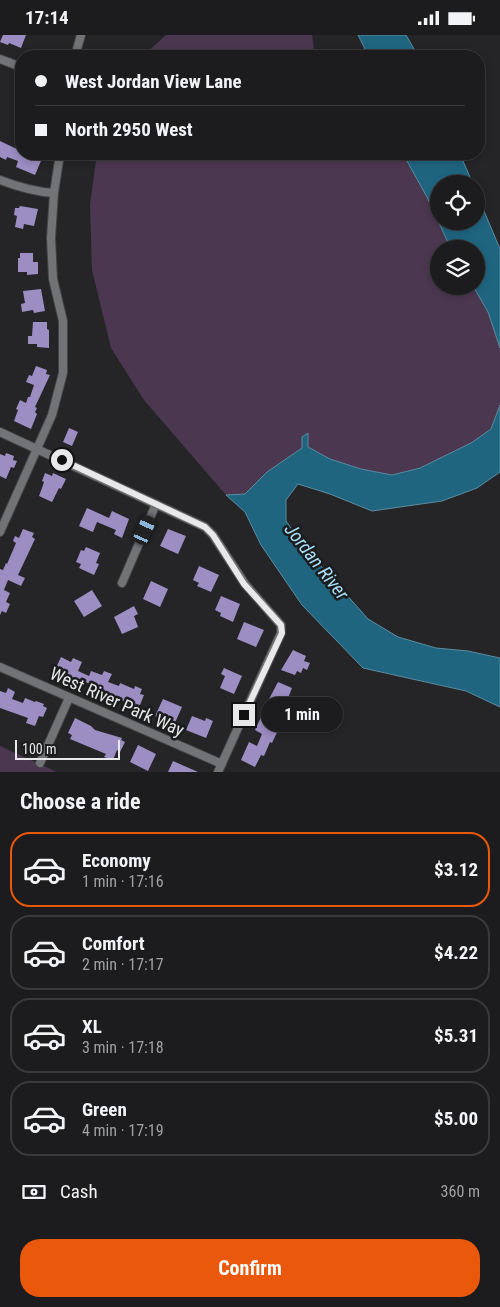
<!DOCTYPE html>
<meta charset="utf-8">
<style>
:root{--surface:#1c1c1e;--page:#252527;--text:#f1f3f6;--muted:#a0a1a4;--line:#3a3a3c;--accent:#ea580c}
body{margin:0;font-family:"Roboto Condensed",sans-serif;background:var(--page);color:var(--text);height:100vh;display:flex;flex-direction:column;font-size:19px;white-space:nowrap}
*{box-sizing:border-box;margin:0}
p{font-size:16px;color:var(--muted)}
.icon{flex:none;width:28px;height:28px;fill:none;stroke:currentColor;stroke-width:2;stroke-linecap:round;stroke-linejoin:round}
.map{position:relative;height:737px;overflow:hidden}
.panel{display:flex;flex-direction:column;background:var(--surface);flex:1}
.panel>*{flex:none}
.banner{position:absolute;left:15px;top:15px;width:470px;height:110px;border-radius:20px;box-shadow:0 2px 8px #0003,0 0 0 1px var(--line);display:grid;align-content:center;height:110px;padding:0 20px;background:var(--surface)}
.fabs{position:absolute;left:430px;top:140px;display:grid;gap:10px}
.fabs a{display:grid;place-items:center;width:55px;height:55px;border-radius:50%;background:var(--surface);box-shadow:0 2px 8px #0003,0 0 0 1px var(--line);font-size:25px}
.scale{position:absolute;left:15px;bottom:12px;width:105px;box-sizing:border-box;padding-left:5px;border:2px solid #e8e8ea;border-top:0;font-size:14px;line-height:18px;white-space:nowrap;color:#e8e8ea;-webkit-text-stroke:4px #1b1c1e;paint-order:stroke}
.end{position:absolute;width:22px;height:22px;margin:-11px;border:6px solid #e8e8ea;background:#111;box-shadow:0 0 0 2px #111}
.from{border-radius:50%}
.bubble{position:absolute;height:35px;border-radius:18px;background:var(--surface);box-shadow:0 2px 8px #0003,0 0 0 1px var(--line);font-size:16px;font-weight:700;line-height:35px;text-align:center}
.car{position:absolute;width:15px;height:30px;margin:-15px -8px;border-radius:6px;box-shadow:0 0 4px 1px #0007;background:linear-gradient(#222 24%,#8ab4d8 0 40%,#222 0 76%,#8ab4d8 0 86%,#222 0)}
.banner b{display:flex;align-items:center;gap:18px;height:48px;font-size:19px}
.banner b+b{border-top:1px solid var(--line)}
.banner i{width:12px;height:12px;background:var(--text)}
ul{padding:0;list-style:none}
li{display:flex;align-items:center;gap:15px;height:75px;margin:0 10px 8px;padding:0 10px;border:2px solid var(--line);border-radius:20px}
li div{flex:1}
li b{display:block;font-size:19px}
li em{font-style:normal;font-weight:700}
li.selected{border-color:var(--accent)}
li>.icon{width:45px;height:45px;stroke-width:1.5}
h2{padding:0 20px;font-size:22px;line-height:60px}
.pay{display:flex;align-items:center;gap:12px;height:55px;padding:0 20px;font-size:19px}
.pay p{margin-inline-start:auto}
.button{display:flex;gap:10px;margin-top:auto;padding:10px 20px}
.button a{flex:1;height:58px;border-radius:20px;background:var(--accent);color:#fff;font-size:20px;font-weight:700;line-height:58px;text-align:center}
.status{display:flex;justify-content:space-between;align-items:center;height:35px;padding:0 25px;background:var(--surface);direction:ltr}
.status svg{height:14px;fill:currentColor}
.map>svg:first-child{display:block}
</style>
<div class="status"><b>17:14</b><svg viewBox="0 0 49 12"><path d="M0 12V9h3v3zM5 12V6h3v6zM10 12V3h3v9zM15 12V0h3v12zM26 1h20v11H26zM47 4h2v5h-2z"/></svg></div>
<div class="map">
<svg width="500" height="737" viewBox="0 0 500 737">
<rect width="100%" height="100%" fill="#252528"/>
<path fill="#4c3751" d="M166 0H312L315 21H143Z
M97 119H403L427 162 451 214H439V251H473L488 277 500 313V370L491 394 471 408 420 433 391 440 361 434 330 424 308 412V398L302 402V413L267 437 245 459 226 460 144 365 111 313 92 235 90 169Z
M0 711 57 737H0Z"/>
<path fill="#1f6580" stroke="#5b8ca0" d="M358 0H406L418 21H366L364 12Z
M403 119H460L473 149H439V186H476V157L500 214V313L488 277 473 251H476V214H451L427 162Z
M500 370V437L477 453 442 466 372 476 330 459 298 449 286 465V486L306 514 368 584 398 602 436 613 468 616 500 623V672L466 656 363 633 302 570 261 510 245 477 226 460 245 459 267 437 302 413V402L308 398V412L330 424 361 434 392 440 420 433 471 408 491 394Z"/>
<path fill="#9c8dc3" d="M3 0H26L21 13 9 8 8 10 0 7Z
M0 106 21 116V119H36L43 121 35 140 16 132 18 126 7 122 6 125 0 122Z
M20 171 38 174 34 191 24 189 23 194 15 192 17 181 14 180 15 173H19Z
M20 218H33V227H38V239L27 240V237H18V223H20Z
M41 254 45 276 34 278 33 275 22 277 21 269 25 268 23 256Z
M33 287H47V294L49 295V313L37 312V309H28V301H32Z
M36 331 47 335 46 339 50 340 35 372 37 373 35 377 37 379 31 394 14 386 18 375 16 374 20 365 26 368 28 362H30L34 350 26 347 29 340 32 341Z
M69 393 78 397 72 411 63 407Z
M6 418 14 421 13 425 17 426 14 433 11 432 6 444 0 441V419L5 421Z
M45 438 52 441 53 438 66 444 61 454 59 453 52 467 39 461 42 453 44 447 42 446Z
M87 473 109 483 112 476 129 484 122 503 114 499 116 495 97 487 93 497 79 491Z
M23 494 34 498 32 502 35 504 18 540 25 543 21 551 8 545 4 555 10 558 6 567 10 569 6 578 2 576 0 580V534L3 535 6 528 7 529 16 508 13 506 15 501 19 503Z
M168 494 186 501 178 519 160 511Z
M86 512 100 518 96 528 99 529 94 540 79 533 81 529 76 527 81 515 84 516Z
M199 531 219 540 211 557 197 551 199 548 193 545Z
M151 546 168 554 160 572 143 564Z
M92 555 102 571 84 582 74 566Z
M221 561 240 569 233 587 220 581 221 578 215 575Z
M134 571 138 579 134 581 138 592 122 599 114 582Z
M244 587 264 595 256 612 237 604Z
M293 615 306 621 304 626 310 628 307 635 303 633 301 638 297 636 295 640 281 635Z
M61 622 71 627 73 623 82 627 78 636 89 641 91 636 102 640 104 636 112 639 108 647 119 651 120 648 134 654 135 651 142 654 140 659 144 660 140 670 136 669 135 672 104 657 103 659 89 652 90 649 78 644 73 643 72 645 63 641 65 637 56 633Z
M224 633 242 641 234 659 220 653 225 641 221 639Z
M278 647 292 653 288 663 285 662 282 669 277 666 276 670 268 666Z
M8 653 15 657 12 664 23 668 25 663 35 667 36 666 44 669 43 671 47 673 43 682 39 681 35 691 26 688 28 683 0 673V656L6 658Z
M163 664 182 672 174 690 155 681Z
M262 680 281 689 272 708 270 707 264 721 261 720 255 732 241 725 249 707 257 711 262 699 255 695Z
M192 681 205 686 206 683 213 686 206 703 186 695Z
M75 683 91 691 95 695 122 703 121 705 125 707 120 717 117 715 113 725 104 722 106 719 70 704 72 700 68 698Z
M138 710 156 719 148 736 130 727Z
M173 726 198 737H168Z"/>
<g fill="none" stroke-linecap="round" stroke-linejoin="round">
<defs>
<path id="minor" d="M75 21 81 0
M0 24 21 32
M0 145C18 152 35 157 54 158
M0 397 205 492 213 500 245 549 281 590V598L218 737
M0 497 52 380 63 338V286L53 244 51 203 54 158 60 119
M122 548 156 469
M0 632 222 729
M40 728 69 663"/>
</defs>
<use href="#minor" stroke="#424345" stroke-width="10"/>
<use href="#minor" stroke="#727376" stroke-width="8"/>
</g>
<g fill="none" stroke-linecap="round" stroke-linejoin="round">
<path stroke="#e8e8ea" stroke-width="6" d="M62 425 205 492 213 500 244 549 281 590 282 598 244 680"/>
</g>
<g text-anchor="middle" stroke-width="5" stroke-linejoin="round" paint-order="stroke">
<g font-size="18" fill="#e8e8ea" stroke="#1b1c1e">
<text transform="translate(117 667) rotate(24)" y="6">West River Park Way</text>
</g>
<g font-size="19" font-style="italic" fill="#a8def7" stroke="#1b1c1e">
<text transform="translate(317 526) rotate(52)" y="7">Jordan River</text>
</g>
</g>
</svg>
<div class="fabs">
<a><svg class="icon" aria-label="locate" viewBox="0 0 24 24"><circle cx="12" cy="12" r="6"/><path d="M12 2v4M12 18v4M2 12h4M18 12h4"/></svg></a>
<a><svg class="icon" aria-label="layers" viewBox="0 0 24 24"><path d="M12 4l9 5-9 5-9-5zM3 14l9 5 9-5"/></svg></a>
</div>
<div class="scale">100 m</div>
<i class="end from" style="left:62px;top:425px"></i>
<i class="end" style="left:244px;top:680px"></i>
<div class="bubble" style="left:261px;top:662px;width:82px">1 min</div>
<i class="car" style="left:145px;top:495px;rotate:24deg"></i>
<div class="banner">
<b><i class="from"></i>West Jordan View Lane</b>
<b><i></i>North 2950 West</b>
</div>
</div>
<section class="panel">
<h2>Choose a ride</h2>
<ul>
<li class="selected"><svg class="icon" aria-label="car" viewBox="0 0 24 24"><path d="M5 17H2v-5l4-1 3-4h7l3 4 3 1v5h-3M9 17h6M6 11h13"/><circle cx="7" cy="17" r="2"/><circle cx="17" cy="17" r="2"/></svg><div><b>Economy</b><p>1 min · 17:16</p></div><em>$3.12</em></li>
<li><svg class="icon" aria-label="car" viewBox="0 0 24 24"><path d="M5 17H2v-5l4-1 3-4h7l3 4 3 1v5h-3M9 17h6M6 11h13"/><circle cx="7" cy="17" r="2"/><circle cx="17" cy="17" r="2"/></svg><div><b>Comfort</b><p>2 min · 17:17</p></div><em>$4.22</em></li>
<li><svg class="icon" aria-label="car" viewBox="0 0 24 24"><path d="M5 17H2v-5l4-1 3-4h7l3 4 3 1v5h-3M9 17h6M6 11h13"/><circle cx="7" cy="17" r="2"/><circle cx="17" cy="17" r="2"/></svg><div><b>XL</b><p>3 min · 17:18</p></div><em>$5.31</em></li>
<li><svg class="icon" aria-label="car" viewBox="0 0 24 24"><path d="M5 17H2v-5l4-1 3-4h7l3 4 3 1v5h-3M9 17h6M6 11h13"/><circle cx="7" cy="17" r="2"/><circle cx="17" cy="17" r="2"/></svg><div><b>Green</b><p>4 min · 17:19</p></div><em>$5.00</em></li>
</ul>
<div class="pay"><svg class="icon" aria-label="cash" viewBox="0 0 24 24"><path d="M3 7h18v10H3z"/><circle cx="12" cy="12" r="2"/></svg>Cash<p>360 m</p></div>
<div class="button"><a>Confirm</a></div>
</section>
